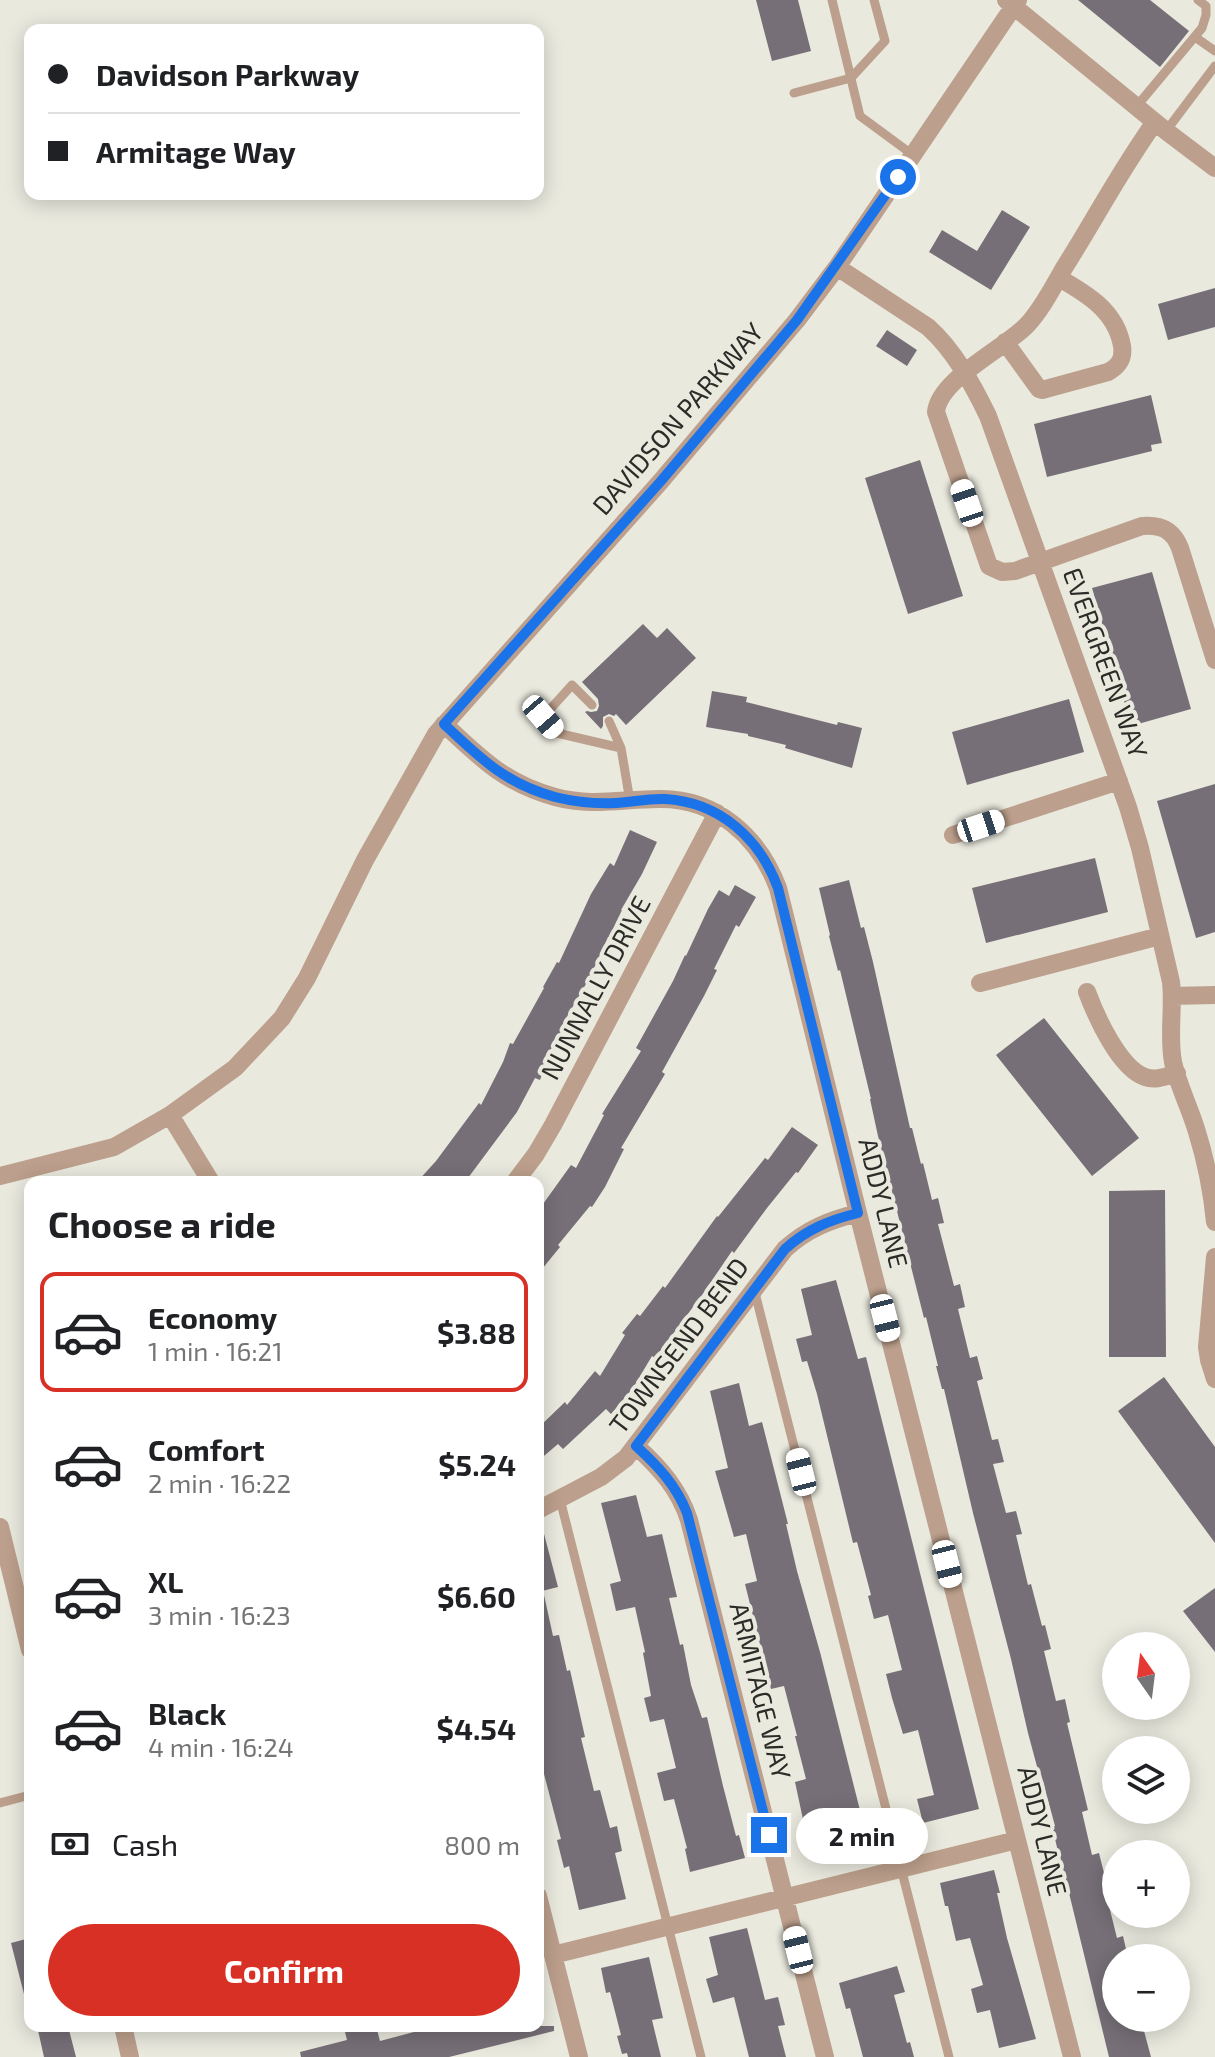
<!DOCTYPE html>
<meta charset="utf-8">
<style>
:root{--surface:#fff;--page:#f2f2f2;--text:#202124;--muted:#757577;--line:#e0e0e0;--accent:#d93025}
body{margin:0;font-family:"Exo 2",sans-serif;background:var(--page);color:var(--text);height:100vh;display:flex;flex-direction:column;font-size:30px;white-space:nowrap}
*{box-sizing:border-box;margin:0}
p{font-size:26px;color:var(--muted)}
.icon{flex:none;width:44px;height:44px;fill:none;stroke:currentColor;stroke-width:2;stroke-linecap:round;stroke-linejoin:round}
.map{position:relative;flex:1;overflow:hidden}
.side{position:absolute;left:24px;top:1176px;width:520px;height:856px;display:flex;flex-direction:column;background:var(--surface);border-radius:16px;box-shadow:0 4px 20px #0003}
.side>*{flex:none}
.guide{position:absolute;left:24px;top:24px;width:520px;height:176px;border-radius:16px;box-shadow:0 4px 20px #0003;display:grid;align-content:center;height:176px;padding:0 24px;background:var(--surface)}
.needle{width:52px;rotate:346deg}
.fabs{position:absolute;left:1102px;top:1632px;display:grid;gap:16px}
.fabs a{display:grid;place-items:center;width:88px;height:88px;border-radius:50%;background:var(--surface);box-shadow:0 4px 20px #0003;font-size:40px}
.end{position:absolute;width:36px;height:36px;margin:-18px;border:10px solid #1a73e8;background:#fff;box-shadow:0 0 0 4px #fff}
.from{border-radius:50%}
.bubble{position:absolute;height:56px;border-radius:28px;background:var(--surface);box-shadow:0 4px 20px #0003;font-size:26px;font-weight:700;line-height:56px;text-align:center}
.car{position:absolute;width:24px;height:48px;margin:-24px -12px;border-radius:10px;box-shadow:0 0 6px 2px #0007;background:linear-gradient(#fff 24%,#345 0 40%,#fff 0 76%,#345 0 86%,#fff 0)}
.guide b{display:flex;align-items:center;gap:28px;height:76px;font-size:30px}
.guide b+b{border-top:2px solid var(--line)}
.guide i{width:20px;height:20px;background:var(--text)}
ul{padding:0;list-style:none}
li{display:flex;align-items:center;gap:24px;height:120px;margin:0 16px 12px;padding:0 8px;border:4px solid transparent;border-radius:16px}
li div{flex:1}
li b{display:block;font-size:30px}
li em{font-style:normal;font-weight:700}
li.selected{border-color:var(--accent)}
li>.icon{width:72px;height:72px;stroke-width:1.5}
h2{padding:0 24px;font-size:36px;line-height:96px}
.pay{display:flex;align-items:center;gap:20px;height:88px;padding:0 24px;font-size:30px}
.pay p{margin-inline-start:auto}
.action{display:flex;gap:16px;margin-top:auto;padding:16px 24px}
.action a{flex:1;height:92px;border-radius:48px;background:var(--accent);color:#fff;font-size:32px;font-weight:700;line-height:92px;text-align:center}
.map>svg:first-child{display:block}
</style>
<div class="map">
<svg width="1215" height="2057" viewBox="0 0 1215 2057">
<rect width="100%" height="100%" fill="#eae9de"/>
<path fill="#766f77" d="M756 0H798L811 51 772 61Z
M1078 0H1150L1189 31 1160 67Z
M1002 210 1030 227 991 290 929 252 942 230 977 251Z
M1215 288V327L1168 340 1158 304Z
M887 330 917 350 907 366 876 346Z
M1151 395 1162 443 1151 445 1152 451 1047 477 1034 424Z
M920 460 963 596 908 614 865 478Z
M1152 572 1191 709 1131 726 1092 588Z
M643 624 657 638 667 628 696 658 626 725 616 714 614 716 609 714 603 717V726L601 729 585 712 587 711 591 712 597 711 599 706 598 699 582 682Z
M712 691 747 697 746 702 837 725 838 722 862 728 852 768 785 748 786 745 748 736V734L706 727Z
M1069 699 1084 752 967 785 952 732Z
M1215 784V932L1196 938 1157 801Z
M630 830 657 842 642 874 621 910H622L609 937H608L590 977 565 1020 567 1021 550 1051 540 1080 535 1078 517 1112 465 1182H417L436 1161 479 1103 481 1105 503 1062 510 1043 513 1044 544 988 543 987 557 962 559 963 591 894 610 863 614 866Z
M1095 858 1108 912 986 943 972 888Z
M849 880 861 928 864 927 873 962 910 1128H912L921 1164 923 1163 932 1200 938 1198 944 1223 938 1224 954 1286 960 1284 965 1307 958 1309 970 1358 977 1356 983 1379 977 1381 992 1440 998 1439 1004 1462 993 1464 1006 1513 1016 1511 1022 1534 1016 1535 1028 1585 1031 1584 1042 1626 1045 1625 1051 1649 1044 1651 1056 1701 1065 1699 1070 1722 1067 1723 1088 1810 1082 1812 1092 1855 1099 1853 1106 1881 1103 1882 1117 1938 1123 1936 1128 1958H1116V2018H1144L1147 2031H1144L1151 2057H1109L1060 1856H1059L1052 1826H1055L1041 1774H1039L1028 1733 1011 1659 973 1513 944 1389H942L936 1366H938L926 1317 924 1318 878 1136 870 1099H871L840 970 838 971 829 936 830 935 819 888Z
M735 885 756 897 739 927 736 925 714 969 717 970 704 996 662 1072 665 1074 621 1148 624 1149 605 1187 592 1207 590 1206 558 1245 560 1247 538 1274V1211L571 1165 576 1168 604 1115 602 1114 641 1051 636 1048 673 981 685 955 686 956 708 909 719 890 729 896Z
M1044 1018 1139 1138 1092 1176 996 1055Z
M792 1127 818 1145 798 1173 796 1172 767 1208 734 1253 732 1251 702 1295 655 1358 652 1356 633 1388 611 1414 606 1409 563 1449 558 1444 538 1461V1428L565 1402 567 1405 595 1371 600 1376 625 1335 622 1333 637 1314 640 1316 663 1286 665 1288 717 1216 718 1217 765 1158 768 1160Z
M1165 1190 1166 1357H1109V1191Z
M836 1280 858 1359 866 1357 979 1809 923 1823 917 1799 934 1795 918 1730 903 1734 892 1698 886 1674 902 1670 888 1615 874 1619 868 1596 871 1595 857 1542 853 1543 817 1394 807 1361 802 1362 796 1339 812 1335 801 1289Z
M1164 1377 1215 1447V1543L1118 1411Z
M739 1383 749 1426 762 1422 788 1524H786L797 1571 820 1652 867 1838 810 1852 795 1782 806 1779 795 1736H797L784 1686 771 1689 745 1584 757 1581 746 1534 734 1537 715 1471 728 1468 710 1391Z
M636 1495 647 1537 662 1534 677 1597 669 1598 680 1645 683 1644 691 1685 702 1718 707 1717 723 1786 736 1836 739 1835 745 1858 690 1872 685 1849 687 1848 674 1799 664 1801 657 1773 676 1768 664 1719 650 1722 644 1698 651 1696 643 1653 645 1652 635 1607 616 1611 610 1584 621 1581 601 1503Z
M543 1530 558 1587 538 1592V1531Z
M1215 1588V1652L1183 1611Z
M544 1595 553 1636 559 1635 567 1671 570 1670 585 1737 581 1738 594 1791 600 1790 610 1828 617 1826 622 1851 615 1853 626 1899 579 1910 569 1866 564 1868 557 1840 561 1839 538 1751V1596Z
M994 1870 1000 1893H997L1007 1938 1036 2039 999 2048 990 2010 977 2013 971 1989 983 1985 970 1938 956 1941 948 1906H945L940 1883Z
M747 1928 765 2000 778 1997 785 2025 778 2026 786 2057H749L734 1997 713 2003 706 1979 718 1975 709 1937Z
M30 1938V1997L25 1998 11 1943Z
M649 1957 663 2018 652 2020 661 2057H628L627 2053 622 2054 617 2036 621 2035 610 1992 606 1993 601 1968Z
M897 1966 905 1992 894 1995 907 2043 910 2042 914 2057H863L850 2008 846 2009 839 1983Z
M37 2026H68L76 2057H44Z
M371 2026H376L380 2041 429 2028V2026H554V2031L449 2057H301L300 2052 347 2040 345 2032Z"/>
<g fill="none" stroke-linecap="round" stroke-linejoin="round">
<path stroke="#bc9f8c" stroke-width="9" d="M832 0 860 116 913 155
M1195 37 1215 51
M794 93 851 78 885 41 874 0
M1136 107 1202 28 1206 15V6L1198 0
M1166 131 1215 66
M592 705 572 685 543 717 557 733 621 748 630 801
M609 721 621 748
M754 1289 949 2057
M560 1499 701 2057
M0 1803 30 1795"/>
<path stroke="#bc9f8c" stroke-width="18" d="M1006 0 1166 131 1215 168
M1155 122C1121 169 1095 219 1064 268 1053 287 1042 309 1027 325 1004 349 939 379 936 412L989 566 1002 572 1015 571 1142 526C1161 524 1173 530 1180 548L1215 660
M837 267 928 327C954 350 973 385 988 416L1128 807 1140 848 1171 982C1174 1008 1168 1035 1173 1062 1178 1085 1190 1108 1197 1132 1206 1161 1212 1191 1215 1222
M1005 342 1039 389 1042 390 1108 372C1119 366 1124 359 1122 346 1116 311 1087 294 1059 278
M444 724C480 758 506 784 555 797 593 807 622 799 659 799 716 798 759 837 778 888L858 1213 1072 2057
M953 835 1119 781
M980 983 1160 936
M1087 992C1096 1016 1119 1068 1145 1077 1156 1081 1167 1076 1177 1073
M1172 996 1215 995
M170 1115 211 1182
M0 1176 114 1147 170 1115 235 1068 282 1018 307 978 365 860 436 734 661 481 797 320 837 267 1018 0
M515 1182 536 1154 553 1125 717 813
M1215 1257 1207 1347 1209 1360 1215 1379
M636 1446C660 1468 679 1489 689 1520L825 2057
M538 1510 601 1477 626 1458 785 1249C807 1229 830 1220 858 1213
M0 1527 30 1650
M538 1896 579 2057
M553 1955 1017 1840
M123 2026 130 2057"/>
</g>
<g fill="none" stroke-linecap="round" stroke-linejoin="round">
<path stroke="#1a73e8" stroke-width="10" d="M769 1835 687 1513C676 1485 658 1466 636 1446L785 1249C807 1229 830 1220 858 1213L778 888C760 839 720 802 665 799 649 798 633 802 616 803 596 804 575 802 555 797 506 784 480 758 444 724L661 481 797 320 898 177"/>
</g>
<g text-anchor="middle" stroke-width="8" stroke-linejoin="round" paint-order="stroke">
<g font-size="26" fill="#2b2b27" stroke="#eae9de">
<text transform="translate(678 419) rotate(-49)" y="9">DAVIDSON PARKWAY</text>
<text transform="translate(1105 663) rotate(70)" y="9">EVERGREEN WAY</text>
<text transform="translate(596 988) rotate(-62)" y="9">NUNNALLY DRIVE</text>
<text transform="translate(883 1203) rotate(76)" y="9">ADDY LANE</text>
<text transform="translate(679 1346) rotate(-53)" y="9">TOWNSEND BEND</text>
<text transform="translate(760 1691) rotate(76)" y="9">ARMITAGE WAY</text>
<text transform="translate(1042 1831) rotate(76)" y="9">ADDY LANE</text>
</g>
</g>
</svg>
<div class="fabs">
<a><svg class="needle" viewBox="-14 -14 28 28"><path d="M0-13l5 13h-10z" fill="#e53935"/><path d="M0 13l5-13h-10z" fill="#757577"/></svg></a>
<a><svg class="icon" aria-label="layers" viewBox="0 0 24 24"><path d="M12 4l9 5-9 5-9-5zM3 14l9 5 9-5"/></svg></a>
<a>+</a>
<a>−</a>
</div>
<i class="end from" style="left:898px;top:177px"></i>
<i class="end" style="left:769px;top:1835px"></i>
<div class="bubble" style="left:796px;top:1808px;width:132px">2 min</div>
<i class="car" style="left:967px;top:503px;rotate:341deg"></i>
<i class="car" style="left:543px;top:717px;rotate:139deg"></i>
<i class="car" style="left:981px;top:826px;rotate:72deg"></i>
<i class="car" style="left:885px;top:1318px;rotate:166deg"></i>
<i class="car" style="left:801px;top:1472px;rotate:346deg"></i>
<i class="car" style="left:947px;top:1564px;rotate:166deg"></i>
<i class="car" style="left:798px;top:1950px;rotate:346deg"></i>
<div class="guide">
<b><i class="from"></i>Davidson Parkway</b>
<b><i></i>Armitage Way</b>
</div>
<section class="side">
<h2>Choose a ride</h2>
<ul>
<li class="selected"><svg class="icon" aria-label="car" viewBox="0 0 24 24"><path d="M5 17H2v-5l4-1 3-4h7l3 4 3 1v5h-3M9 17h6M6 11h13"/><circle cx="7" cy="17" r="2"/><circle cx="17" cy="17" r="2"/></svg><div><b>Economy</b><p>1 min · 16:21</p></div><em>$3.88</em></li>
<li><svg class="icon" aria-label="car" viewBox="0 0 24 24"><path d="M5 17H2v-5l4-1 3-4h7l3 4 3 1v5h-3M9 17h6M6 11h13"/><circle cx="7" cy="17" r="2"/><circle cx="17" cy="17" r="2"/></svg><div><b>Comfort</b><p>2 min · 16:22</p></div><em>$5.24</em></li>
<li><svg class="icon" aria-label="car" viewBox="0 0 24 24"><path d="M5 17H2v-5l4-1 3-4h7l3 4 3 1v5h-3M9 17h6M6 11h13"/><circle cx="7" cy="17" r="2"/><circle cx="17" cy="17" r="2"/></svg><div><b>XL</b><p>3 min · 16:23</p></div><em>$6.60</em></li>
<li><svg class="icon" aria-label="car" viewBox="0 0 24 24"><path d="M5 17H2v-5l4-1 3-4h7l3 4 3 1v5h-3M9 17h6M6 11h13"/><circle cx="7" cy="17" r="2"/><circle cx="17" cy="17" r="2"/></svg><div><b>Black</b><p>4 min · 16:24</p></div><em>$4.54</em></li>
</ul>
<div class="pay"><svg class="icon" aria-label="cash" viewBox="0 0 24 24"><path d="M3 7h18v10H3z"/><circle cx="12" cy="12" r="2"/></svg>Cash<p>800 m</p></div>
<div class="action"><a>Confirm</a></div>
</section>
</div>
